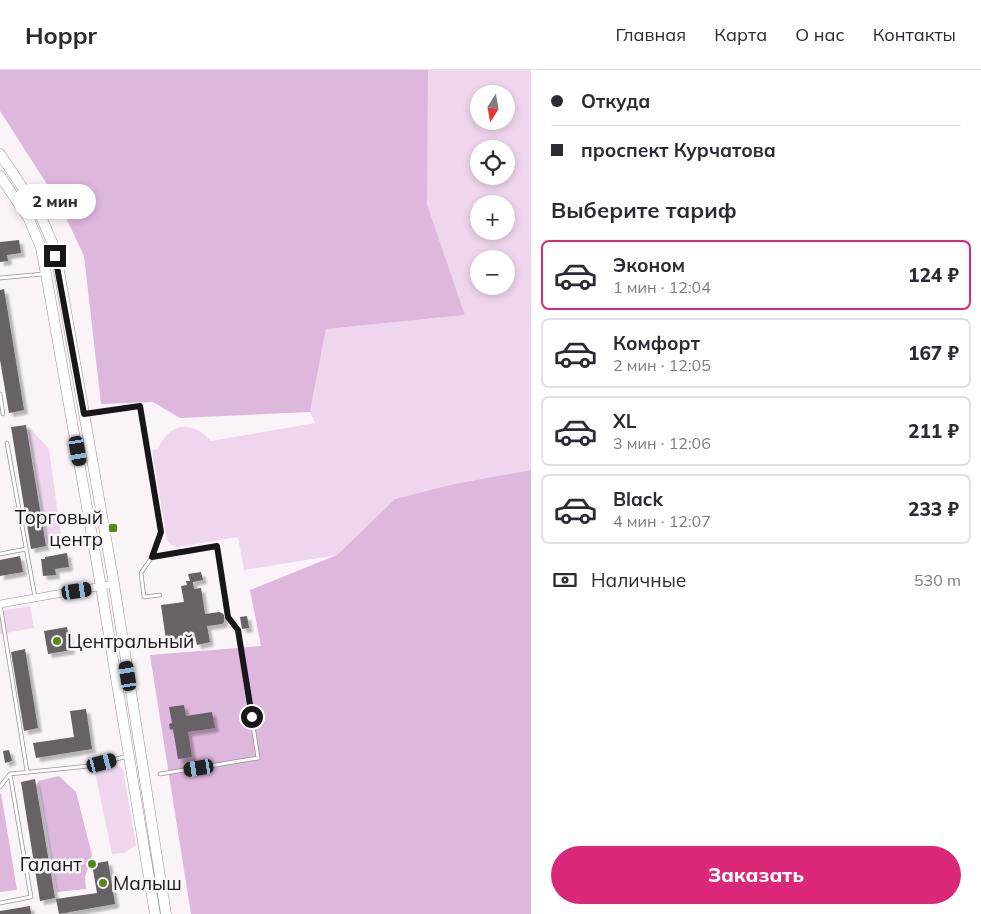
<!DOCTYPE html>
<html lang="ru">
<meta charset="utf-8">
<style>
:root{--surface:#fff;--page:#f7f7f7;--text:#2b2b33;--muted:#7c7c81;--line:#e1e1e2;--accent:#db2777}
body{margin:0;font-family:Mulish,sans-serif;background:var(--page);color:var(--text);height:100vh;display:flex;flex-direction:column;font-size:19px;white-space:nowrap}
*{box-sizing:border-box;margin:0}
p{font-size:16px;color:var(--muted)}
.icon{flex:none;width:28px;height:28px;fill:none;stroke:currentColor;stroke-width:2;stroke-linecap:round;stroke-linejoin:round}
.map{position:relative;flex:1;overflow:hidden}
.sheet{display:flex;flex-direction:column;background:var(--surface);width:450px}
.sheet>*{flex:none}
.banner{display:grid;align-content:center;height:110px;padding:0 20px;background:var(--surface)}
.needle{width:32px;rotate:191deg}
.fabs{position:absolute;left:470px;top:15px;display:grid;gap:10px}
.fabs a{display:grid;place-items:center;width:45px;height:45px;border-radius:50%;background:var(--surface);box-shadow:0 2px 8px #0003;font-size:25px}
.end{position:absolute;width:22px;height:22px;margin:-11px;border:6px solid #181618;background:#fff;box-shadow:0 0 0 2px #fff}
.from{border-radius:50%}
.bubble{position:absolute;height:35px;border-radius:18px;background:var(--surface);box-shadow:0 2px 8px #0003;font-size:16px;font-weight:800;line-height:35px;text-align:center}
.car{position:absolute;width:15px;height:30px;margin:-15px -8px;border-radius:6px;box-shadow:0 0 4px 1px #0007;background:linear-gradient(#222 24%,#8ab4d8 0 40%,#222 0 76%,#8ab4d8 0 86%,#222 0)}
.banner b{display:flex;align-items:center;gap:18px;height:48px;font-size:19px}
.banner b+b{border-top:1px solid var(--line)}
.banner i{width:12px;height:12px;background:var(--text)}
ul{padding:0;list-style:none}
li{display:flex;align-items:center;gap:15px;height:70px;margin:0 10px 8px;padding:0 10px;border:2px solid var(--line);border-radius:8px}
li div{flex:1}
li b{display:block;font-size:19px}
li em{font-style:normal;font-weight:800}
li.selected{border-color:var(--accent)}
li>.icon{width:45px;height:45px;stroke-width:1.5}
h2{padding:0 20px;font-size:22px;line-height:60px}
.pay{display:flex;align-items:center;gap:12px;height:55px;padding:0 20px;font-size:19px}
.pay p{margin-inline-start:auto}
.primary-button{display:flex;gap:10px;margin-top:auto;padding:10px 20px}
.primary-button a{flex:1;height:58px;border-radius:30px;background:var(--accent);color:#fff;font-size:20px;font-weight:800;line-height:58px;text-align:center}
header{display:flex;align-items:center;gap:30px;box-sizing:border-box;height:70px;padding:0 25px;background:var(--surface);border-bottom:1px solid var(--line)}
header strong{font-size:24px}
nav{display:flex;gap:28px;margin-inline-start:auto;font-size:18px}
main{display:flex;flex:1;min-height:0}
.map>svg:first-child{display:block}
</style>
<header>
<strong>Hoppr</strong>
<nav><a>Главная</a><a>Карта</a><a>О нас</a><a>Контакты</a></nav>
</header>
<main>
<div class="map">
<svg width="531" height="844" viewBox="0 0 531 844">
<defs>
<filter id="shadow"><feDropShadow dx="4" dy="4" stdDeviation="1" flood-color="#0004"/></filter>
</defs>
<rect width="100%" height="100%" fill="#faf4f9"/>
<path fill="#efd6ee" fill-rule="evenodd" d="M427 0H531V400L454 414 395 429 337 485 244 500 238 467 178 477 171 475 167 470 152 380 158 379C170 352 192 350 211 371L315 353 310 342 326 259 465 245 427 134ZM479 24H506V51H479ZM479 79H506V106H479ZM479 134H506V161H479ZM479 189H506V216H479Z
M27 355 49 379 62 473 48 476Z
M30 536 34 558 0 564V541Z
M115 694 123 699 136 775 124 783 112 784 94 697Z"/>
<path fill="#deb7dc" d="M0 0H428L427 134 465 245 326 259 310 342 180 348 153 332 101 334 84 186 59 133 0 41Z
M531 400V844H191L150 585 261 576 250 520 337 485 395 429 454 414Z
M59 706 76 722 92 785 85 807 86 819 57 822 38 711Z
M1 723 17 820 0 822V724Z"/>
<path fill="#676266" filter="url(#shadow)" d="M19 170 21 183 7 185 8 191 0 192V172Z
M4 219 24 340 9 343 0 290V220Z
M26 355 46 476 31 479 11 357Z
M67 483 69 497 55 499 56 505 43 506 41 489H45V487Z
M20 486 23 502 0 506V490Z
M201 502 203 510 193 512 194 519 201 518 205 544 219 542 222 543 224 545V552L222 554 207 556 210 572 197 575 195 566 166 570 161 535 184 532 181 516 187 515 186 511H190L188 504Z
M247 546 249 558 242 559 240 547Z
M67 557 71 580 48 584 44 561Z
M25 579 38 658 24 661 11 582Z
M184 635 186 646 212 642 215 658 188 662 192 687 178 689 173 659 170 660 169 654 172 653 169 637Z
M86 639 92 679 36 688 33 673 74 667 70 641Z
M9 680 12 691 5 693 3 681Z
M35 709 55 828 40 831 21 712Z
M108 791 115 834 59 844 56 829 97 823 92 794Z
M30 836 31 844H0V841Z"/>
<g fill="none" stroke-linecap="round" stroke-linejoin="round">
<defs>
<path id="service" d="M0 208 43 204
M0 324 3 344
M87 344 140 336 161 462 152 487 141 503 144 527 160 525
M7 373 35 527
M0 484 26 479
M152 487 217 476 228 547 238 560 258 688 160 704
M0 534 27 701
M0 717 10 704 89 696 128 686
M0 833 31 827 10 704"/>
<path id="minor" d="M0 534 114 514"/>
<path id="secondary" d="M0 84 39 142 52 172 59 201 114 514 166 844
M0 106 29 149 41 178 46 204 101 517 155 844"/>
</defs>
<use href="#service" stroke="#979296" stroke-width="4.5"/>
<use href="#minor" stroke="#979296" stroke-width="8"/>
<use href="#secondary" stroke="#979296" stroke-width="11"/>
<use href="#service" stroke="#fff" stroke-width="3"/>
<use href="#minor" stroke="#fff" stroke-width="7"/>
<use href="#secondary" stroke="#fff" stroke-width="10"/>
</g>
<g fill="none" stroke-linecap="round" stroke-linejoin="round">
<path stroke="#181618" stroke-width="6" d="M55 186 84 344 140 336 161 462 152 487 217 476 228 547 238 560 252 647"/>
</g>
<g fill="#57881e" stroke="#faf4f9" stroke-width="2">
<rect x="108" y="453" width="10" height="10" rx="2.5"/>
<circle cx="57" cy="571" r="5"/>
<circle cx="92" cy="794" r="5"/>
<circle cx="103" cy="813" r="5"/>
</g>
<g text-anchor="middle" stroke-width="5" stroke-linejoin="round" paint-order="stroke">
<g font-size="19" fill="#181618" stroke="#faf4f9" text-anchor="end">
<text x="103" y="454">Торговый<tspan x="103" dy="22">центр</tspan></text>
<text x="67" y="578" text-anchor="start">Центральный</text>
<text x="82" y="801">Галант</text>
<text x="113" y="820" text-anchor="start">Малыш</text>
</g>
</g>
</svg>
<div class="fabs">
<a><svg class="needle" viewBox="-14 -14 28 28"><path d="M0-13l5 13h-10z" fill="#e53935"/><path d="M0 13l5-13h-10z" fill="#7c7c81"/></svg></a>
<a><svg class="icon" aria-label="locate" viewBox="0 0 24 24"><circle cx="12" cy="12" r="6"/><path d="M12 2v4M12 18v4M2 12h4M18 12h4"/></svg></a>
<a>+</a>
<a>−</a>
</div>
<i class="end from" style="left:252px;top:647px"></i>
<i class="end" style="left:55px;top:186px"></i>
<div class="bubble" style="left:14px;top:114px;width:82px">2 мин</div>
<i class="car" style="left:78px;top:381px;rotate:170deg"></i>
<i class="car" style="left:77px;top:521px;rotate:81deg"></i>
<i class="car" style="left:128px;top:606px;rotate:351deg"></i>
<i class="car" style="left:102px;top:693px;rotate:75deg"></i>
<i class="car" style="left:199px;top:698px;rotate:261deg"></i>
</div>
<section class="sheet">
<div class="banner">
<b><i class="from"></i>Откуда</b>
<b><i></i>проспект Курчатова</b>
</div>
<h2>Выберите тариф</h2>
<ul>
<li class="selected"><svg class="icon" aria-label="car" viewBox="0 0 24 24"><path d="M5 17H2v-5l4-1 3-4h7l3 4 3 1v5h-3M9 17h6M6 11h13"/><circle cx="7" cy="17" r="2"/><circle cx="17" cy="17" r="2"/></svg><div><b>Эконом</b><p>1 мин · 12:04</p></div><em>124 ₽</em></li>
<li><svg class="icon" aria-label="car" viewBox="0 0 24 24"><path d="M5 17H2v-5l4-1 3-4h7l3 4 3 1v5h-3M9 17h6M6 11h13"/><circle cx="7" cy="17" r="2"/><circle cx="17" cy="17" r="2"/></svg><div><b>Комфорт</b><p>2 мин · 12:05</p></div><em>167 ₽</em></li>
<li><svg class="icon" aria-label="car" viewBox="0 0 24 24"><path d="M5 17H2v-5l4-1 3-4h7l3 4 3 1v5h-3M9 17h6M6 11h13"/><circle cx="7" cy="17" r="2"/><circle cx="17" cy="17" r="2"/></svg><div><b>XL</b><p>3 мин · 12:06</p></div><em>211 ₽</em></li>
<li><svg class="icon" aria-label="car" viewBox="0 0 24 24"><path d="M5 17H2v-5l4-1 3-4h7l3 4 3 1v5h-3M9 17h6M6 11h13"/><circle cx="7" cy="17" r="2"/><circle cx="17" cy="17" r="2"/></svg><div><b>Black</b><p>4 мин · 12:07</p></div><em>233 ₽</em></li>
</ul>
<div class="pay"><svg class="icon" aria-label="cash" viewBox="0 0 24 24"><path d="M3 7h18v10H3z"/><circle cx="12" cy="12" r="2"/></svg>Наличные<p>530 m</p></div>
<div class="primary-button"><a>Заказать</a></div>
</section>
</main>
